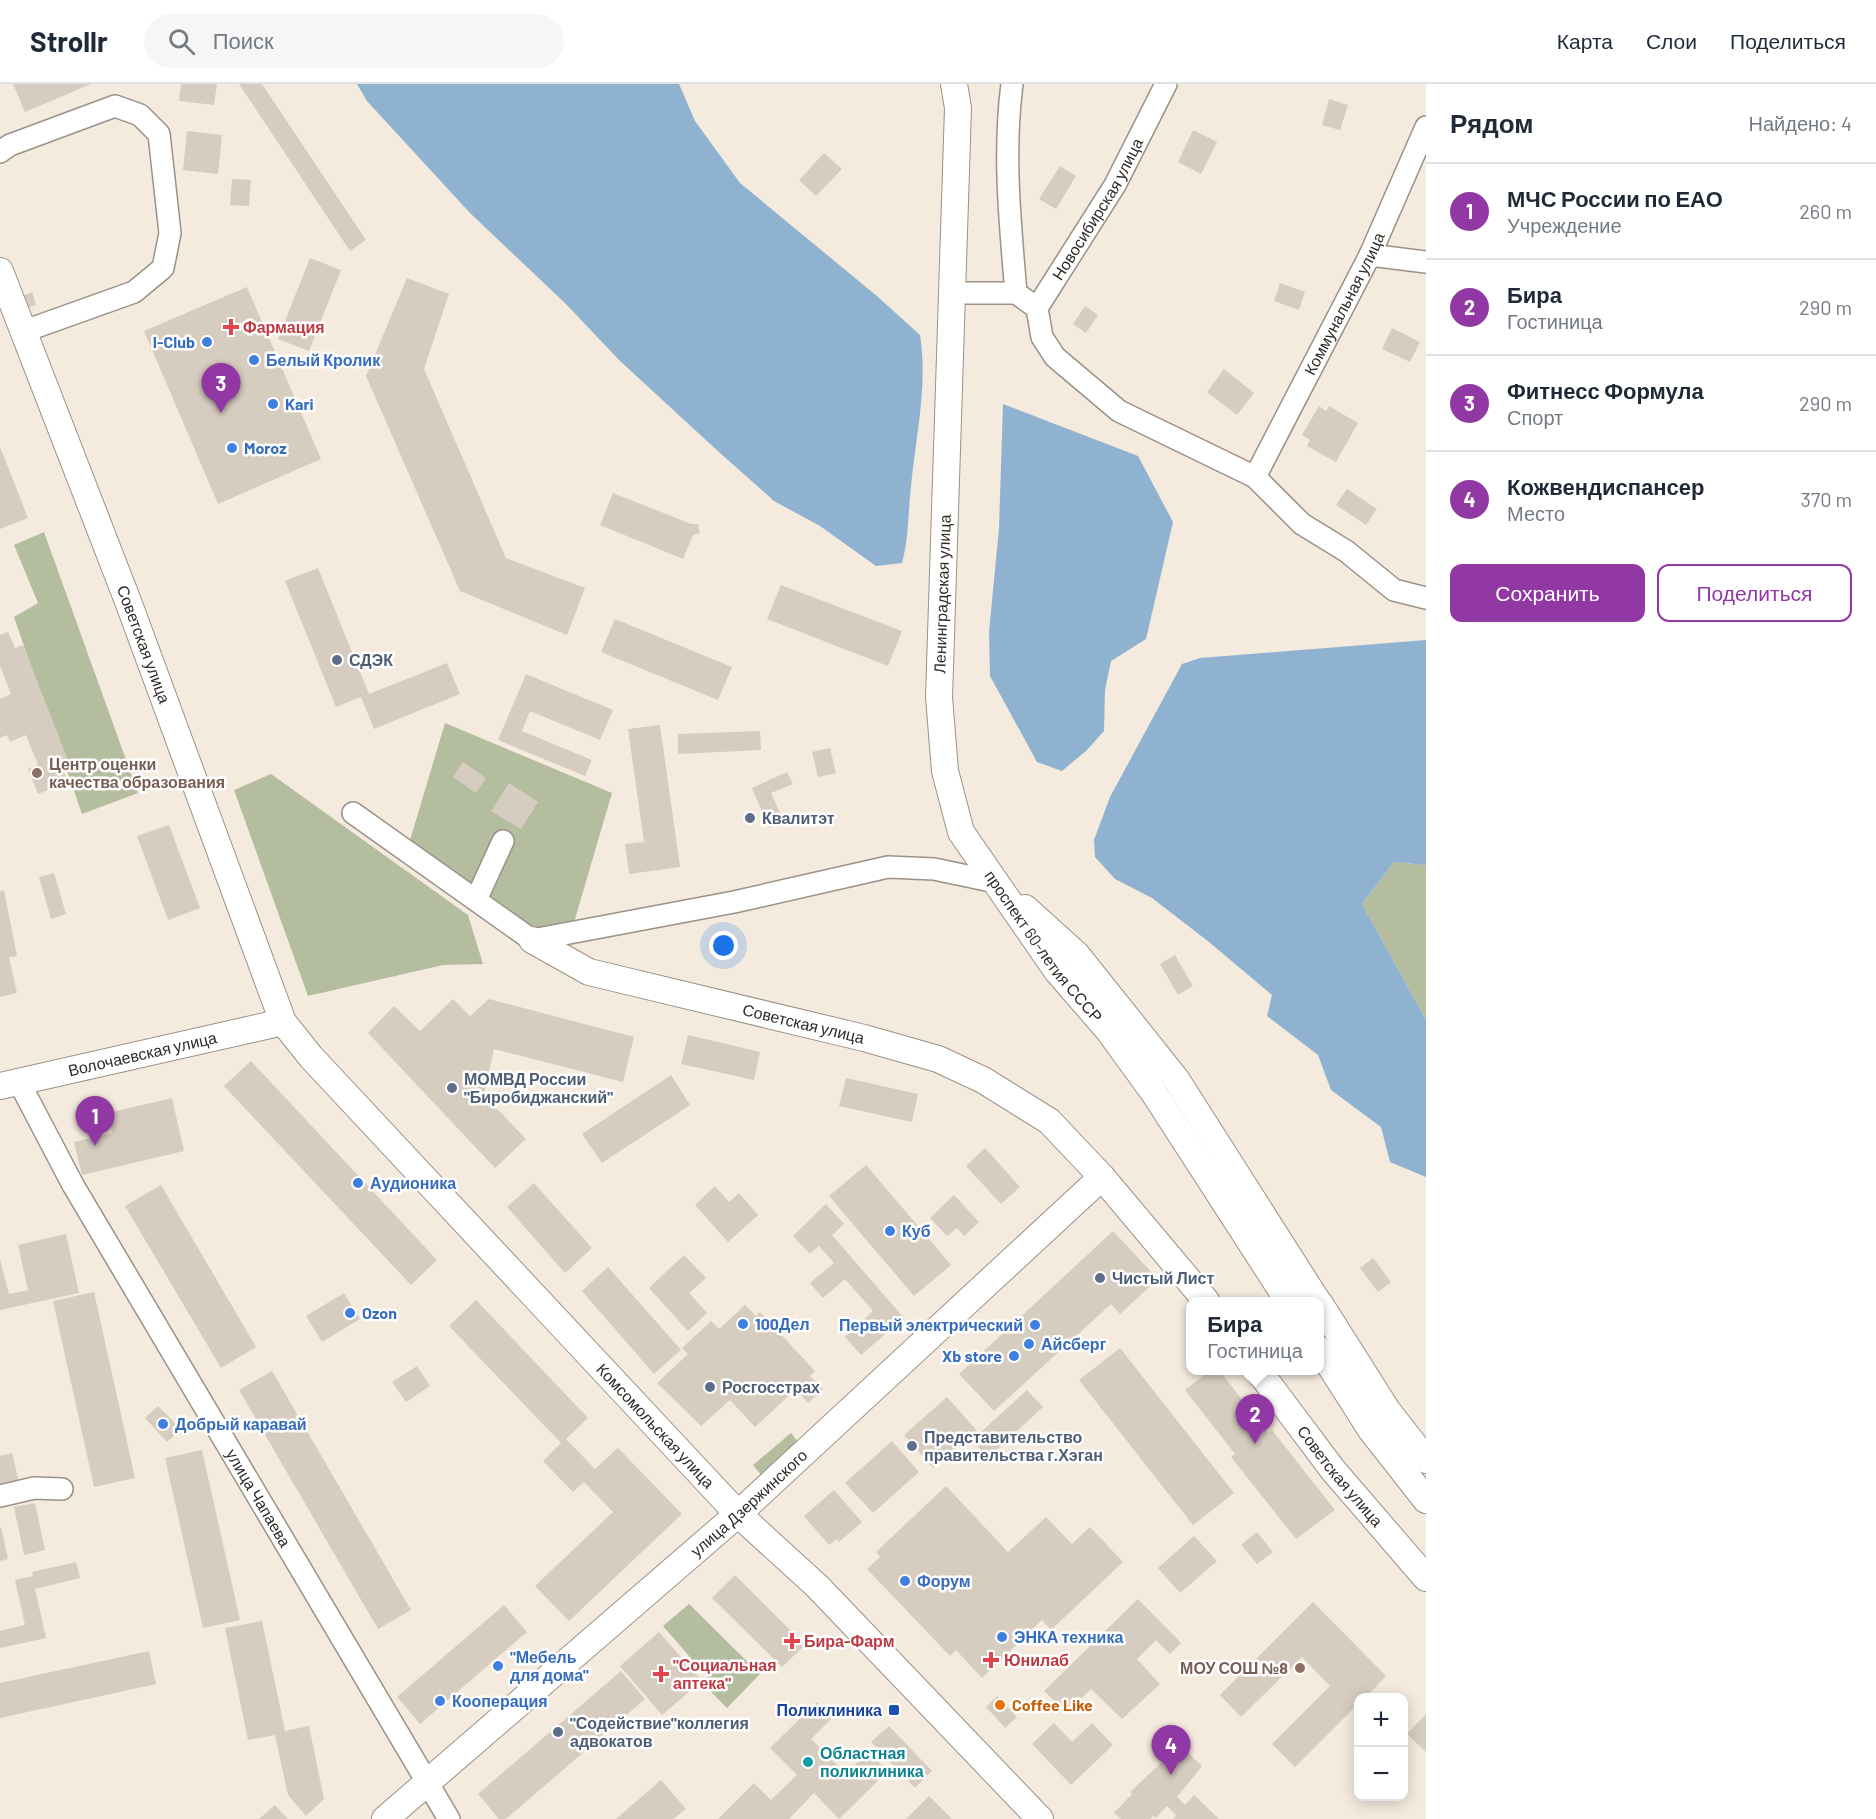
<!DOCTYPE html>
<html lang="ru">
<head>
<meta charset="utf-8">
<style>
	:root { --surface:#fff; --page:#f6f6f7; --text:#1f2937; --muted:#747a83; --line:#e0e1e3; --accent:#9238a4 }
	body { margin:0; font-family:Barlow,sans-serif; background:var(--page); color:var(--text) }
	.controls { position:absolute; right:18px; bottom:18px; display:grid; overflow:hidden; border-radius:12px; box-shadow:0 3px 15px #0003 }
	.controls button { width:54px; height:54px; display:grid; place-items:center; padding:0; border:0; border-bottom:2px solid var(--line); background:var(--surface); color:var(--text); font:30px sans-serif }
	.you { position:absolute; left:724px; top:862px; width:21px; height:21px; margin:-15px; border:4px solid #fff; border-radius:50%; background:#1a73e8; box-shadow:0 0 0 9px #1a73e833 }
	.badge { display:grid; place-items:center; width:39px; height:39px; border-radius:50%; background:var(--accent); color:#fff; font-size:20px; font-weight:700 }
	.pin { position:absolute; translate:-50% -50px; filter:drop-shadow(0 2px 3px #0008) }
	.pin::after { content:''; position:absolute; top:32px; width:21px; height:18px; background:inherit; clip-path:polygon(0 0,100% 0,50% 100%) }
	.popup { position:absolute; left:1186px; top:1213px; width:138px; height:78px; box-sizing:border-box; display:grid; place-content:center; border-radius:12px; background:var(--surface); filter:drop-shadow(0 2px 4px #0005); font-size:20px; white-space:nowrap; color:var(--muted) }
	.popup b { font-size:22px; color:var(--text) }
	.popup::after { content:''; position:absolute; left:50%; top:100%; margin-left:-12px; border:12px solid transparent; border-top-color:var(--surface) }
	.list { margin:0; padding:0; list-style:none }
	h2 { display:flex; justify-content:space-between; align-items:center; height:78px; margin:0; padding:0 24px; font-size:26px }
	h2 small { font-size:20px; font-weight:400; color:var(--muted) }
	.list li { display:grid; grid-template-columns:39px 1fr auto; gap:18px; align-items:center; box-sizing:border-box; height:96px; padding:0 24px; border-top:2px solid var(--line) }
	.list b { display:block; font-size:22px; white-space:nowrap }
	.list p { margin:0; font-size:20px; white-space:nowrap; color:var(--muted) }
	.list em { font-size:20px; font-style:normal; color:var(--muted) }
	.actions { display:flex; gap:12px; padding:18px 24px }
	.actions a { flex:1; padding:14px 0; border:2px solid var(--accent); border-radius:12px; text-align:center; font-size:21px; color:var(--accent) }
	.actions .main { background:var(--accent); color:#fff }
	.icon { flex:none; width:33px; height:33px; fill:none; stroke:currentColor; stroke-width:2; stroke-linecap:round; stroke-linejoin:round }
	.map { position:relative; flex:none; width:1426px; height:1735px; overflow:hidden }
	header { display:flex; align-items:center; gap:36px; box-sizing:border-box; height:84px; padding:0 30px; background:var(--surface); border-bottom:2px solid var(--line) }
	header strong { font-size:28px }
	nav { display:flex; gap:33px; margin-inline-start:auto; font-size:21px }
	.search { width:420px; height:54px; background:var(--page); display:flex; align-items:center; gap:15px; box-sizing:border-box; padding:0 21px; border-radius:33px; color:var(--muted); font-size:22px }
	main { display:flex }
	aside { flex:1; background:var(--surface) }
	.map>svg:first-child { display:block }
	.green { fill:#b4be9f }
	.water { fill:#8eb2cf }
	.building { fill:#d7ccc0 }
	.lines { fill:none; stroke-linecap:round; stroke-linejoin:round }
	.minor-casing { stroke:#9b9186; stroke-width:24 }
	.major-casing { stroke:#9b9186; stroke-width:28 }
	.minor { stroke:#fff; stroke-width:21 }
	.major { stroke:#fff; stroke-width:26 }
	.health-dot { fill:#e0444e; stroke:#fff; stroke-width:2 }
	.shop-dot { fill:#3f7fe0; stroke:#fff; stroke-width:2 }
	.service-dot { fill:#5c6f8a; stroke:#fff; stroke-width:2 }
	.education-dot { fill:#8d6e63; stroke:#fff; stroke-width:2 }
	.food-dot { fill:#e8710a; stroke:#fff; stroke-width:2 }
	.transit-dot { fill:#1a4fb4; stroke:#fff; stroke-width:2 }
	.culture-dot { fill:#0f9aa8; stroke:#fff; stroke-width:2 }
	.labels { text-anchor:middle; stroke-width:5; stroke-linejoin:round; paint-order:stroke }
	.street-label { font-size:16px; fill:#2f2b26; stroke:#fff }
	.health-label { font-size:16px; font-weight:bold; fill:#be3a42; stroke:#fff; text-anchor:start }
	.shop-label { font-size:16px; font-weight:bold; fill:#366cbe; stroke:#fff; text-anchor:start }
	.service-label { font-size:16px; font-weight:bold; fill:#4e5e75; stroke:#fff; text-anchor:start }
	.education-label { font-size:16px; font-weight:bold; fill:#785e54; stroke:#fff; text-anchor:start }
	.food-label { font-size:16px; font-weight:bold; fill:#c56008; stroke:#fff; text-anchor:start }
	.transit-label { font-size:16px; font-weight:bold; fill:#164399; stroke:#fff; text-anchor:end }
	.culture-label { font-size:16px; font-weight:bold; fill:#0d838f; stroke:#fff; text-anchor:start }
</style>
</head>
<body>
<header>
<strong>Strollr</strong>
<div class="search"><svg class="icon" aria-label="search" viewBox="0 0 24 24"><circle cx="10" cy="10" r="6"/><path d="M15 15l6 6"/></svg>Поиск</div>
<nav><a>Карта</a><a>Слои</a><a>Поделиться</a></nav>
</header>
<main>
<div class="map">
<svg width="1426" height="1735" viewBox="0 0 1426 1735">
	<rect width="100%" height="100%" fill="#f5eade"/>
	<g class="green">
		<polygon points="44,448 138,709 82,730 14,533 38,519 14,461"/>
		<polygon points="445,639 612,709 565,869 408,763"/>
		<polygon points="271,690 468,831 483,880 443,881 308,912 234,706"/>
		<polygon points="1394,778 1426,781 1426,936 1362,820"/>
		<polygon points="791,1349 799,1359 761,1391 753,1381"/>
		<polygon points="689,1520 760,1590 727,1624 705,1602 710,1596 663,1542"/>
	</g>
	<g class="water">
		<path d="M357,0H679L695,37L740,99L878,213L920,251C928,301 916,351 911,402C908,428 909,454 902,479L876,482L820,442L774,417L720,369L619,276L566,220L470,129L367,17Z"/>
		<polygon points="1003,320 1138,372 1173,438 1146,555 1111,577 1105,606 1104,647 1087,666 1062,687 1037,678 990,592 989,548 999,444"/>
		<polygon points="1426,556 1426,781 1394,778 1362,820 1426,936 1426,1093 1390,1078 1381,1043 1331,1006 1318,971 1267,932 1272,911 1209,858 1152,814 1115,795 1095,773 1094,756 1110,713 1182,580 1200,574"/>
	</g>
	<g class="building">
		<polygon points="13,0 91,0 25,28"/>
		<polygon points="181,0 217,0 214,21 179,17"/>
		<polygon points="239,0 262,0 366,156 350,167"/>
		<polygon points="1329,15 1348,21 1340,46 1322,41"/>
		<polygon points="1193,46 1217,58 1201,90 1178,78"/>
		<polygon points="187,47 222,51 218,90 183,86"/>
		<polygon points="824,69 842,85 816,112 799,96"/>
		<polygon points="1060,82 1076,92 1056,125 1039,115"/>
		<polygon points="232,95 251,96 249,122 230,121"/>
		<polygon points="310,174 341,186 309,267 278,255"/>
		<polygon points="407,194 449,210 424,285 506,474 585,504 567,551 460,507 366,292"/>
		<polygon points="1280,199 1305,208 1299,226 1274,217"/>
		<polygon points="247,203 321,375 218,420 144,247"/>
		<polygon points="32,208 36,221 27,224 22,212"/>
		<polygon points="1085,222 1098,231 1086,249 1073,240"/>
		<polygon points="1392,244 1420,258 1410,278 1382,265"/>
		<polygon points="1224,285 1254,309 1237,331 1207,308"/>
		<polygon points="1319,322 1326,327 1329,322 1358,339 1336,378 1307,362 1310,356 1302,351"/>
		<polygon points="0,363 28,434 0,445"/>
		<polygon points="1347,405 1377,425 1366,441 1336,421"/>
		<polygon points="613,409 691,440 698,440 700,449 693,451 683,475 600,441"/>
		<polygon points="318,484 369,610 447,579 460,610 374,645 361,613 336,623 285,497"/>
		<polygon points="781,501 902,547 888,582 767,535"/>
		<polygon points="615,535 732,583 718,616 601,568"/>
		<polygon points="8,548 15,564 23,561 70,681 62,684 68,698 38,710 28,685 38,681 26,651 10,658 7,651 0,654 0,615 11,610 0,582 0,551"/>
		<polygon points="526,590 613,626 600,656 530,627 522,647 592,676 585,692 498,656"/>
		<polygon points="660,641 680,783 629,790 625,760 644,758 628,645"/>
		<polygon points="760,647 761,666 678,670 678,650"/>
		<polygon points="830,664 836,689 818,693 812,668"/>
		<polygon points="463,678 486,694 476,709 453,693"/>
		<polygon points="787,688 793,700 771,709 784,738 769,744 752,704"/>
		<polygon points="509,699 538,718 521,745 491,727"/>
		<polygon points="169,741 200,824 168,836 137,752"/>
		<polygon points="54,789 66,830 51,835 39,793"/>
		<polygon points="4,806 17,872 9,873 17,909 0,913 0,807"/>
		<polygon points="1175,871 1193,902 1178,911 1160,880"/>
		<polygon points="453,915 470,932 489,915 634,953 623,998 494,965 484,1011 526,1055 495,1084 368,949 394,922 420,947"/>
		<polygon points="688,951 760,968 754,996 681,980"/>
		<polygon points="251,977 437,1176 411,1201 224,1002"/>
		<polygon points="671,991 690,1021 602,1079 582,1050"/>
		<polygon points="846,994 918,1010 912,1038 839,1022"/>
		<polygon points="172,1014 184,1067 82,1091 74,1058 112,1049 108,1029"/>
		<polygon points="985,1064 1020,1103 1001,1120 966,1082"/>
		<polygon points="866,1081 951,1181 914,1212 829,1112"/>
		<polygon points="534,1099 592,1164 565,1189 507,1123"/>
		<polygon points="161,1101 256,1263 221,1284 125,1122"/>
		<polygon points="715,1102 729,1118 739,1109 758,1131 728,1158 695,1121"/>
		<polygon points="954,1111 979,1138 964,1152 957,1144 947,1152 930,1134"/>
		<polygon points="826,1120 844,1140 832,1151 904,1234 861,1271 845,1253 873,1227 845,1195 823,1214 810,1199 834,1179 819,1162 810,1170 793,1152"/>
		<polygon points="1113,1147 1158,1195 1120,1230 1111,1220 994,1327 959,1290"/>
		<polygon points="66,1150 79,1209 0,1226 0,1175 9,1210 28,1206 18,1161"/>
		<polygon points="684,1171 706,1194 689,1209 707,1229 688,1247 649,1204"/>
		<polygon points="1373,1174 1391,1198 1378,1208 1360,1184"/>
		<polygon points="608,1183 681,1266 654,1290 582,1207"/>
		<polygon points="94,1208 135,1394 94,1403 53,1217"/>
		<polygon points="344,1209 360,1235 322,1258 306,1232"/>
		<polygon points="476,1216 588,1334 566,1355 595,1385 618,1364 682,1430 569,1537 535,1502 613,1428 584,1398 573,1408 543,1377 561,1359 449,1242"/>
		<polygon points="745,1221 756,1232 760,1228 815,1287 810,1292 823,1305 808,1319 796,1305 755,1343 730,1316 701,1342 657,1299 688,1270 682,1264 711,1237 719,1245"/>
		<polygon points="1120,1264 1234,1409 1193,1441 1079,1296"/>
		<polygon points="417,1282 430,1302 406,1318 392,1298"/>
		<polygon points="1211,1286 1219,1286 1268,1349 1272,1346 1335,1426 1296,1455 1231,1373 1235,1370 1185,1306"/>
		<polygon points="272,1287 411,1526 378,1545 239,1306"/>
		<polygon points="1027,1306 1043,1323 988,1374 972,1356"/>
		<polygon points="947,1313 977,1347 933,1384 904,1351"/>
		<polygon points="158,1322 181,1345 167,1358 145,1334"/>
		<polygon points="892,1357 919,1388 873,1429 845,1399"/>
		<polygon points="202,1366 240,1536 203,1544 165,1374"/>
		<polygon points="12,1369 20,1402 0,1407 0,1372"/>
		<polygon points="946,1402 1008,1468 1046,1433 1072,1460 1090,1443 1123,1478 1051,1546 1042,1536 982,1594 956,1566 950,1572 867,1485 880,1473 876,1468"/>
		<polygon points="834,1406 862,1438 839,1458 837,1455 829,1461 804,1432"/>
		<polygon points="35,1419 45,1466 24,1471 14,1423"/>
		<polygon points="1,1443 8,1475 0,1477 0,1444"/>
		<polygon points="1257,1448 1273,1468 1257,1480 1241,1461"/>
		<polygon points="1194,1452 1217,1477 1180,1509 1158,1484"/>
		<polygon points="76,1478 80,1494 35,1505 46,1554 0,1564 0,1547 25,1541 15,1496 33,1492 32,1488"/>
		<polygon points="735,1491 805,1561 782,1583 712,1514"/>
		<polygon points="1138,1515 1181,1559 1170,1570 1156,1556 1137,1575 1160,1600 1122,1635 1091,1605 1066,1629 1044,1607"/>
		<polygon points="1313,1518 1386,1592 1365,1614 1358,1614 1358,1620 1295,1683 1272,1660 1330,1602 1302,1573 1241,1633 1220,1611"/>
		<polygon points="504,1521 527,1548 420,1640 397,1613"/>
		<polygon points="262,1537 285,1647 309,1642 324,1715 306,1732 288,1711 275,1651 248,1656 225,1544"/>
		<polygon points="659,1548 702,1597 662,1631 620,1582"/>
		<polygon points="149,1567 156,1600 0,1634 0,1599"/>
		<polygon points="621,1587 645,1615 506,1735 499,1735 478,1710"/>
		<polygon points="997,1612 1017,1633 1005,1644 986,1623"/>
		<polygon points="817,1618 832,1634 811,1655 846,1690 868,1668 888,1687 839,1735 814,1709 789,1735 718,1735 754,1699 771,1716 797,1691 770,1664"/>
		<polygon points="1426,1630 1426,1668 1407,1650"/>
		<polygon points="1054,1639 1072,1658 1092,1639 1113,1661 1071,1701 1032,1660"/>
		<polygon points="889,1642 932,1687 915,1704 871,1658"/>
		<polygon points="1180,1661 1202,1682 1177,1713 1185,1721 1194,1711 1219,1735 1173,1735 1176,1731 1167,1722 1156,1734 1153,1732 1150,1735 1121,1735 1114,1729 1132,1710 1130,1708"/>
		<polygon points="661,1696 686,1725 673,1735 616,1735"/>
		<polygon points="929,1712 952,1735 906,1735"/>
		<polygon points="275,1721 288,1735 259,1735"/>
	</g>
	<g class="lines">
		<g class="minor-casing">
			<g id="minor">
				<polyline points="0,68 10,61 115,22 140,31 159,50 170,149 163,184 134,208 22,248"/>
				<polyline points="1370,171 1426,178"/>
				<path d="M954,209H1016C1010,138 1003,70 1012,0"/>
				<path id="s1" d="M1016,209L1037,224L1115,101L1166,0"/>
				<polyline points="1037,224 1042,253 1055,273 1119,327 1255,393 1302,440 1346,467 1394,506 1426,514"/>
				<path id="s2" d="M1255,393L1370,171L1426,43"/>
				<polyline points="353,729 532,856 734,818 888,783 934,785 996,798"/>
				<polyline points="476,816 503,757"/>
				<path id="s3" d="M19,998L73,1101L449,1735"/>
				<polyline points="0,1412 34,1404 62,1405"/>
			</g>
		</g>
		<g class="major-casing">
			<g id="major">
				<path id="s4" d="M954,0L958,24L939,613L945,687L961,748L1057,887L1109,947L1154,1009L1289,1218"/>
				<path id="s5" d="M0,187L129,520L283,938L311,973L738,1430L817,1502L1040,1735"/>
				<polyline points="1025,824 1077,871 1176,995 1318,1218"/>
				<path id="s6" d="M532,856L589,888L864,954L938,975L983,996L1049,1037L1102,1093L1207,1218"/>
				<path id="s7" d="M0,1002L283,938"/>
				<polyline points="1320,1220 1387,1326 1426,1376"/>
				<polyline points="1320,1266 1371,1346 1426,1416"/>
				<path id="s8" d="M1258,1286L1333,1386L1426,1494"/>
				<path id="s9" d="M385,1735L738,1430L1102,1093"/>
			</g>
		</g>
		<use href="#minor" class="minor"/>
		<use href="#major" class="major"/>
	</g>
	<g class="health-dot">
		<path d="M228 234h6v6h6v6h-6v6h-6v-6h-6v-6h6z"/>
		<path d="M789 1548h6v6h6v6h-6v6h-6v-6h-6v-6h6z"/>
		<path d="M988 1567h6v6h6v6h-6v6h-6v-6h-6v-6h6z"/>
		<path d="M658 1581h6v6h6v6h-6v6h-6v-6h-6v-6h6z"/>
	</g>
	<g class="shop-dot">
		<circle cx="207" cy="258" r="6"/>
		<circle cx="254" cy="276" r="6"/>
		<circle cx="273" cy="320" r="6"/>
		<circle cx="232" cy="364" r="6"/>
		<circle cx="358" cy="1099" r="6"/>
		<circle cx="890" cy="1147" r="6"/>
		<circle cx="350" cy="1229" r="6"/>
		<circle cx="743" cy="1240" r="6"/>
		<circle cx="1035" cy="1241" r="6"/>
		<circle cx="1029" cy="1260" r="6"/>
		<circle cx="1014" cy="1272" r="6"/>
		<circle cx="163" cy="1340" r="6"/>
		<circle cx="905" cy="1497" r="6"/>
		<circle cx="1002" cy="1553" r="6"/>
		<circle cx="498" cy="1582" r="6"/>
		<circle cx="440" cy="1617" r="6"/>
	</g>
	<g class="service-dot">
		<circle cx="337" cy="576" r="6"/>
		<circle cx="750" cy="734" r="6"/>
		<circle cx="452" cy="1004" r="6"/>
		<circle cx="1100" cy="1194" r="6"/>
		<circle cx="710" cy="1303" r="6"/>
		<circle cx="912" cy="1362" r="6"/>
		<circle cx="558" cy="1648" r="6"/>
	</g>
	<g class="education-dot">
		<circle cx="37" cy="689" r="6"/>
		<circle cx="1300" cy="1584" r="6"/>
	</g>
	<circle class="food-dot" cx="1000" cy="1621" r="6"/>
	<rect class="transit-dot" x="888" y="1620" width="12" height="12" rx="3"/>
	<circle class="culture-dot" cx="808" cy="1678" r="6"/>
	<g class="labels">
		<g class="street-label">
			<text dy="6" stroke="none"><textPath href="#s1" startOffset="142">Новосибирская улица</textPath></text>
			<text dy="6" stroke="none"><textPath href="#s2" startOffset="195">Коммунальная улица</textPath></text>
			<text transform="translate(942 510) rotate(-88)" y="6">Ленинградская улица</text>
			<text dy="6" stroke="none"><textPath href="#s5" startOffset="400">Советская улица</textPath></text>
			<text dy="6" stroke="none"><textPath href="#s4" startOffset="892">проспект 60-летия СССР</textPath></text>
			<text dy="6" stroke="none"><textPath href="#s6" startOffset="286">Советская улица</textPath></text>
			<text dy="6" stroke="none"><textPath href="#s7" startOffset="146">Волочаевская улица</textPath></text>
			<text dy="6" stroke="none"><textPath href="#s5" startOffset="1352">Комсомольская улица</textPath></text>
			<text dy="6" stroke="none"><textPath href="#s8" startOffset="134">Советская улица</textPath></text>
			<text dy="6" stroke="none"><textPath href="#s3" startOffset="480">улица Чапаева</textPath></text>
			<text dy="6" stroke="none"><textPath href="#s9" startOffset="482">улица Дзержинского</textPath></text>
		</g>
		<g class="health-label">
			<text x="243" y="249">Фармация</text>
			<text x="804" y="1563">Бира-Фарм</text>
			<text x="1004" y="1582">Юнилаб</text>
			<text x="673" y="1587">"Социальная<tspan x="673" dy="18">аптека"</tspan></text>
		</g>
		<g class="shop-label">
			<text x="195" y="264" text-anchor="end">I-Club</text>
			<text x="266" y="282">Белый Кролик</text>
			<text x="285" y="326">Kari</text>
			<text x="244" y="370">Moroz</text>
			<text x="370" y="1105">Аудионика</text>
			<text x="902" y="1153">Куб</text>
			<text x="362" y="1235">Ozon</text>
			<text x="755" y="1246">100Дел</text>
			<text x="1023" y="1247" text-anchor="end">Первый электрический</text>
			<text x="1041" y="1266">Айсберг</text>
			<text x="1002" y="1278" text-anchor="end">Xb store</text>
			<text x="175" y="1346">Добрый каравай</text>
			<text x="917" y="1503">Форум</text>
			<text x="1014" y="1559">ЭНКА техника</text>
			<text x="510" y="1579">"Мебель<tspan x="510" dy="18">для дома"</tspan></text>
			<text x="452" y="1623">Кооперация</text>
		</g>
		<g class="service-label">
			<text x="349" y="582">СДЭК</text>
			<text x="762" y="740">Квалитэт</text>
			<text x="464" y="1001">МОМВД России<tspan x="464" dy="18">"Биробиджанский"</tspan></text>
			<text x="1112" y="1200">Чистый Лист</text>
			<text x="722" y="1309">Росгосстрах</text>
			<text x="924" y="1359">Представительство<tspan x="924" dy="18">правительства г.Хэган</tspan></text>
			<text x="570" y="1645">"Содействие"коллегия<tspan x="570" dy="18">адвокатов</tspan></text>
		</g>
		<g class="education-label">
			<text x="49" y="686">Центр оценки<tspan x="49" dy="18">качества образования</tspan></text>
			<text x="1288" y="1590" text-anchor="end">МОУ СОШ №8</text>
		</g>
		<g class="food-label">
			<text x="1012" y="1627">Coffee Like</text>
		</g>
		<g class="transit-label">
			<text x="882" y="1632">Поликлиника</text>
		</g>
		<g class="culture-label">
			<text x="820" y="1675">Областная<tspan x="820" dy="18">поликлиника</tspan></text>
		</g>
	</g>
</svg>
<div class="controls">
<button>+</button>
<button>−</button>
</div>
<div class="you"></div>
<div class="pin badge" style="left:95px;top:1062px">1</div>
<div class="pin badge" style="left:1255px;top:1360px">2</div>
<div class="popup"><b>Бира</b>Гостиница</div>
<div class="pin badge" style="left:221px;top:329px">3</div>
<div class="pin badge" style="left:1171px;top:1691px">4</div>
</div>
<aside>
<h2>Рядом<small>Найдено: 4</small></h2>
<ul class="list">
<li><span class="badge">1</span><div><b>МЧС России по ЕАО</b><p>Учреждение</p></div><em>260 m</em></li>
<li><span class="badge">2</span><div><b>Бира</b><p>Гостиница</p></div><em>290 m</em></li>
<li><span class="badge">3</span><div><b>Фитнесс Формула</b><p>Спорт</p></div><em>290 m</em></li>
<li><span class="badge">4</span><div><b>Кожвендиспансер</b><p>Место</p></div><em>370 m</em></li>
</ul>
<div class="actions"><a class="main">Сохранить</a><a>Поделиться</a></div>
</aside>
</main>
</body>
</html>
